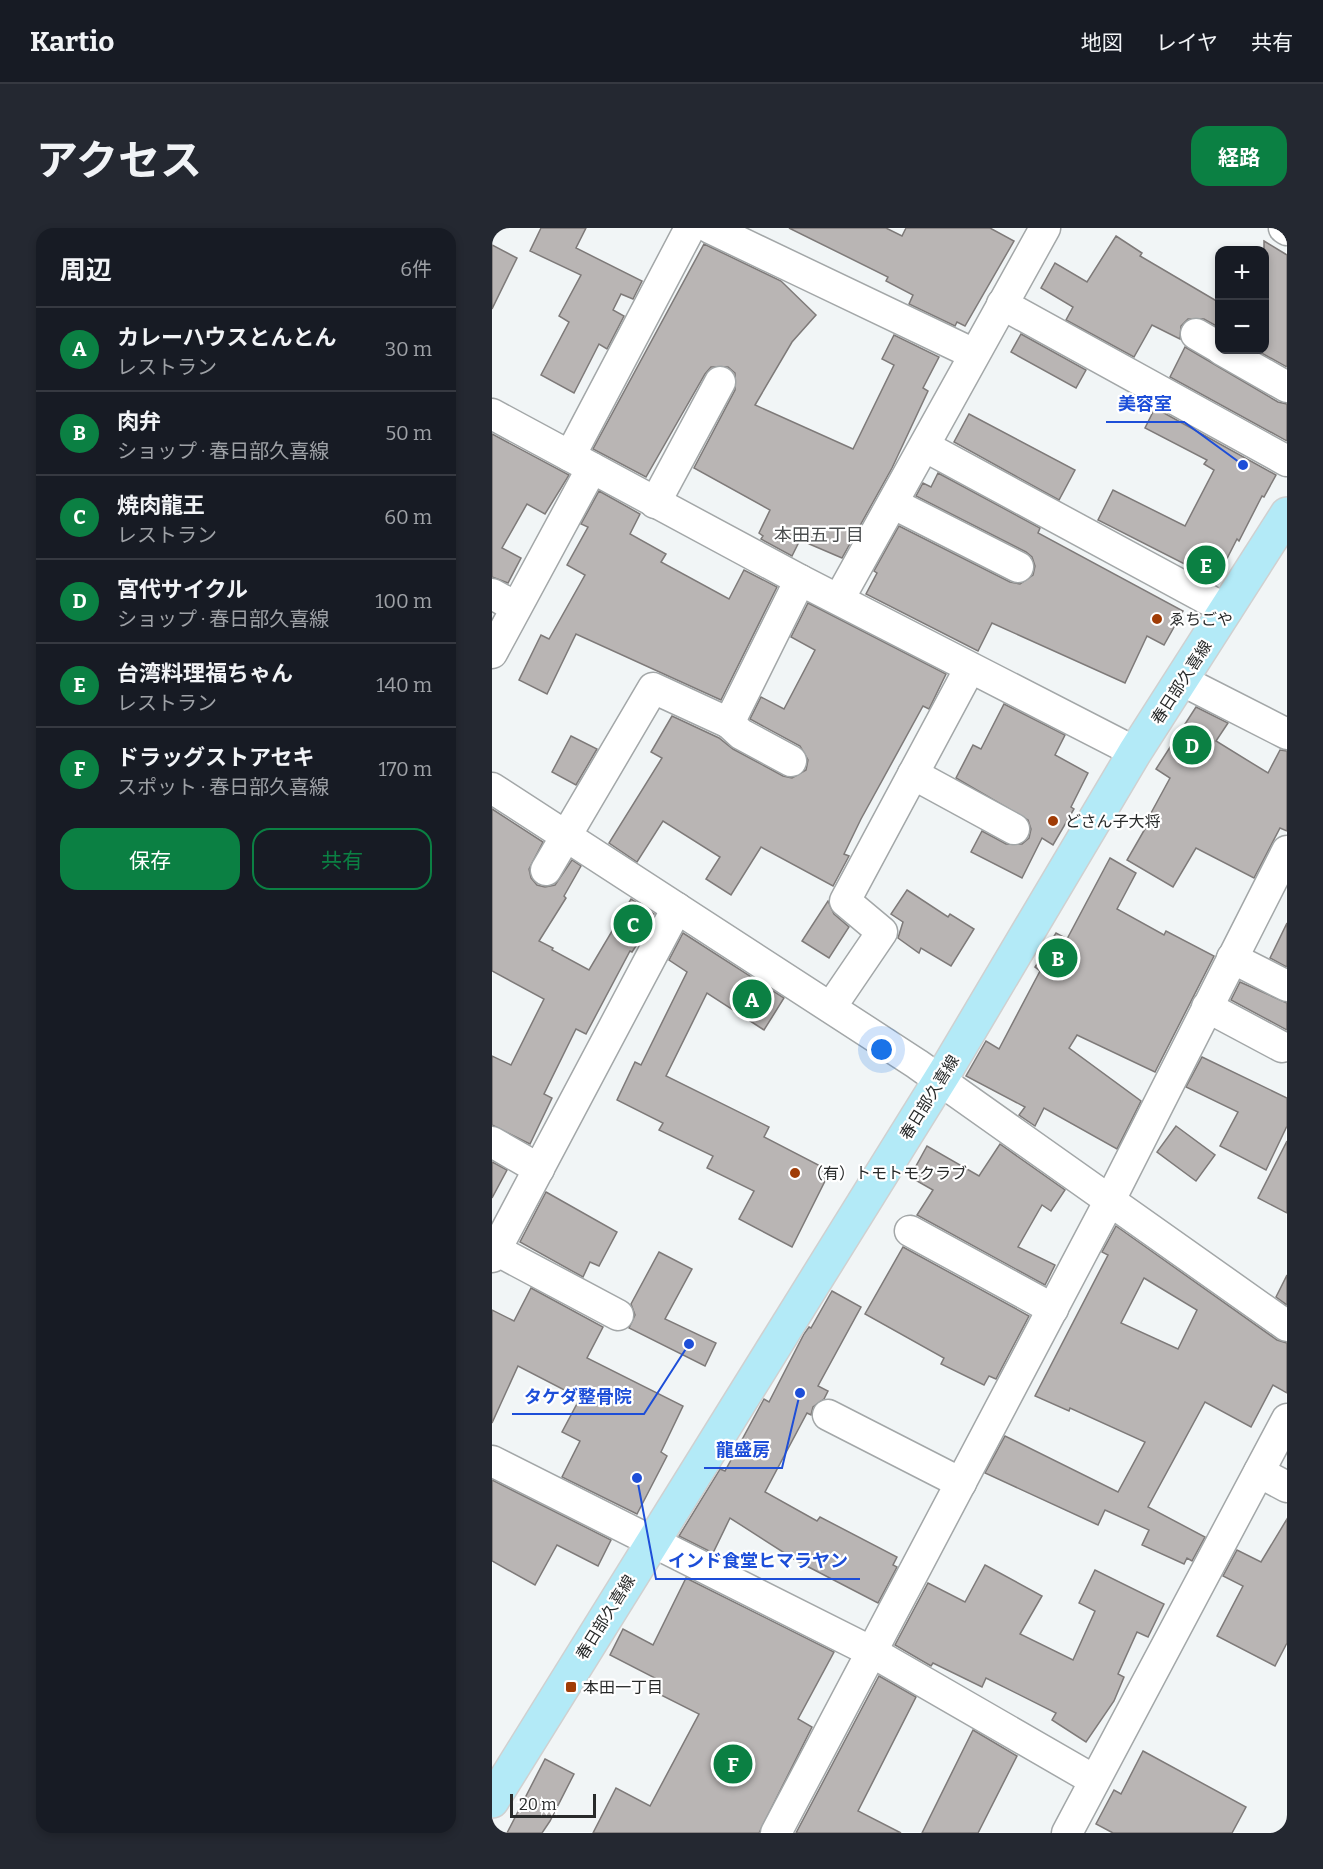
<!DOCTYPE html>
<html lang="ja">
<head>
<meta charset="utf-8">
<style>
	:root { --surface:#171b24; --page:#242831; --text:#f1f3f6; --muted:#9ea1a6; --line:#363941; --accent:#0b8043 }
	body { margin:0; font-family:Bitter,"Noto Sans JP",serif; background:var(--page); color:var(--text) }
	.controls { position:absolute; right:18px; top:18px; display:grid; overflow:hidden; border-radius:12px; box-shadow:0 3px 9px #0003 }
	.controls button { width:54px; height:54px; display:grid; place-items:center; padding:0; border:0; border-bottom:2px solid var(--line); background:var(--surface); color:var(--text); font:30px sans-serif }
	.scale { position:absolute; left:18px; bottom:15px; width:86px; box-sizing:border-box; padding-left:6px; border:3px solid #282a2a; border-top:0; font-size:16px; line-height:21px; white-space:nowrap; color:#282a2a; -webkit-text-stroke:4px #fff; paint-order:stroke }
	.you { position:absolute; left:390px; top:822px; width:21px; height:21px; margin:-15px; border:4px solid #fff; border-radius:50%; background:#1a73e8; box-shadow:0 0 0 9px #1a73e833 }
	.badge { display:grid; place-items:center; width:39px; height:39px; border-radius:50%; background:var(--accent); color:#fff; font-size:20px; font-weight:700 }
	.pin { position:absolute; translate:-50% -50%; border:3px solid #fff; box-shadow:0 2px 6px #0006 }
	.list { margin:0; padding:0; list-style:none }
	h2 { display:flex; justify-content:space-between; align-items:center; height:78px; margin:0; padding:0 24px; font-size:26px }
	h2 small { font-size:20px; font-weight:400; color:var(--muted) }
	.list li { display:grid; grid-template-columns:39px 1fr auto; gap:18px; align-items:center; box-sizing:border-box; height:84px; padding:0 24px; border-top:2px solid var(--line) }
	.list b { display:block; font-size:22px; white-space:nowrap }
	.list p { margin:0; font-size:20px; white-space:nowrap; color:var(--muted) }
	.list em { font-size:20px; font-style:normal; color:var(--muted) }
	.actions { display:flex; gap:12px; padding:18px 24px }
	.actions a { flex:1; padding:14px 0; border:2px solid var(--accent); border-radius:18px; text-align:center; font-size:21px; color:var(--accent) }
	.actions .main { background:var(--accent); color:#fff }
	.map { position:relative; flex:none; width:795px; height:1605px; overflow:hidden; border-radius:18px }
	header { display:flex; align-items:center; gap:36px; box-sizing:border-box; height:84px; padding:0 30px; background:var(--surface); border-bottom:2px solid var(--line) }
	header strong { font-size:28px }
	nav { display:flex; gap:33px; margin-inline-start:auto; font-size:21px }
	.intro { display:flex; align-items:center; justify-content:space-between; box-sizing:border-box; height:144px; padding:0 36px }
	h1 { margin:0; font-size:42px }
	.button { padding:15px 27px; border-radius:18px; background:var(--accent); color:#fff; font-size:21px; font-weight:700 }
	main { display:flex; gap:36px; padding:0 36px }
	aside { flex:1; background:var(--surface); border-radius:18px; box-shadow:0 3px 9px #0003 }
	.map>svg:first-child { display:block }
	.building { fill:#b9b5b4; stroke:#7e7a79; stroke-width:1.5; fill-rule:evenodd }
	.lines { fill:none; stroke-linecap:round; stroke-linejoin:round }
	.minor-casing { stroke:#a3a7a8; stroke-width:33 }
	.major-casing { stroke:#d0d0d0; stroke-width:36 }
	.minor { stroke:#fff; stroke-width:30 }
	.major { stroke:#b3eaf7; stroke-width:33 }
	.poi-dot { fill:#a03c06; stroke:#fff; stroke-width:2 }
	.labels { text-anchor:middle; stroke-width:4.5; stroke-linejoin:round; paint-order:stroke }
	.poi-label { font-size:16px; fill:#282a2a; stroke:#fff; text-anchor:start }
	.street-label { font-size:16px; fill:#282a2a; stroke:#fff }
	.neighbourhood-label { font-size:18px; fill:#4b4e4f; stroke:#fff }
	.leader { fill:none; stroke:#1d4ed8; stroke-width:2 }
	.callout-dot { fill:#1d4ed8; stroke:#fff; stroke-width:2 }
	.callout-label { font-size:18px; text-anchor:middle; font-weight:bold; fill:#1d4ed8; stroke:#fff; stroke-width:4.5; stroke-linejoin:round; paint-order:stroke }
</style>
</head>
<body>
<header>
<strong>Kartio</strong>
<nav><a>地図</a><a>レイヤ</a><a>共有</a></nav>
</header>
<div class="intro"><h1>アクセス</h1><a class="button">経路</a></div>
<main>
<aside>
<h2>周辺<small>6件</small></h2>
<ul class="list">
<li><span class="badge">A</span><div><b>カレーハウスとんとん</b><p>レストラン</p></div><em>30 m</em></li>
<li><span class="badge">B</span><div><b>肉弁</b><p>ショップ · 春日部久喜線</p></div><em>50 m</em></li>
<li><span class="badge">C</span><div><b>焼肉龍王</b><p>レストラン</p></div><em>60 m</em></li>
<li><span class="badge">D</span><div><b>宮代サイクル</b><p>ショップ · 春日部久喜線</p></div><em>100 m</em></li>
<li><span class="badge">E</span><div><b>台湾料理福ちゃん</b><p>レストラン</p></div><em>140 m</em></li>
<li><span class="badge">F</span><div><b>ドラッグストアセキ</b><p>スポット · 春日部久喜線</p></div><em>170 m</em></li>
</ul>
<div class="actions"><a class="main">保存</a><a>共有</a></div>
</aside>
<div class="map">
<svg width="795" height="1605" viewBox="0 0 795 1605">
	<rect width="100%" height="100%" fill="#f1f5f6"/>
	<g class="building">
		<polygon points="49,0 94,0 84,20 150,53 141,71 129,66 121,82 132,88 115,121 107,116 82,165 49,147 77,94 67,88 89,47 38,23"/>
		<polygon points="297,0 394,0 410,8 414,0 498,0 522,13 473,98 465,94 463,98 417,76 421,67 394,53 396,49"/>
		<polygon points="624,8 650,25 648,28 728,75 728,100 712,91 696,91 689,98 688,111 660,97 642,129 574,92 581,79 549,60 563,35 595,54"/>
		<polygon points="772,13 795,27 795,139 764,122 772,122"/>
		<polygon points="212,16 289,53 324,87 300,114 263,177 361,221 402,137 390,131 402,107 447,129 431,160 436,163 400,240 350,330 308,312 300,328 269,311 271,308 267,305 278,282 202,240 243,162 243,145 236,139 219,139 213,146 154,249 101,221"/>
		<polygon points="0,17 25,30 0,81"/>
		<polygon points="529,106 594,142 584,160 519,124"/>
		<polygon points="693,119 786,174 795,176 795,213 678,149"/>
		<polygon points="663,180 784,247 772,269 770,268 747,313 745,311 724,352 606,292 621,262 693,298 722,242 712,236 715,232 653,200"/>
		<polygon points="477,186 583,242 567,272 462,214"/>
		<polygon points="0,206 77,247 53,286 35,276 10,320 29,330 16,355 0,349"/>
		<polygon points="446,245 548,300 546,305 691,383 672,417 655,408 633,455 500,395 486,423 374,366 385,345 382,343 407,298 518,354 528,356 541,347 543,338 540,329 534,324 424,268 431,255 439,259"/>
		<polygon points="107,263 148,286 138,306 174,326 169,334 237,371 252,342 285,359 229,472 84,406 55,466 27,452 49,407 57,411 93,347 75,337 96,299 89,296"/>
		<polygon points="316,375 454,446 437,481 431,478 369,591 352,626 357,628 341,658 269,619 239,667 214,651 228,629 171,593 145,634 117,615 170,530 159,524 180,488 227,510 241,521 291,548 300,550 314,542 316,532 308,518 258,491 269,469 292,481 323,422 299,409"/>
		<polygon points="512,476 573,507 563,527 596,545 579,579 582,581 561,617 550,610 530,650 479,624 490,603 514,616 530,616 537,610 539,601 536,592 464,550 481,517 489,521"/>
		<polygon points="704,479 736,495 724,513 776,545 788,522 795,523 795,603 788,600 762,650 704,620 681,659 635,632 661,587 659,585 678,550 664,541"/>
		<polygon points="79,508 105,521 84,557 60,544"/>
		<polygon points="0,581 51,614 37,641 39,650 45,657 53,659 63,657 80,632 89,638 72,668 74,670 47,713 61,720 60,722 97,742 139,671 162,686 148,712 140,724 138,723 94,806 84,801 52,866 60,870 38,916 0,897 0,828 19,837 52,771 0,743"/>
		<polygon points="618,630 644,645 625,681 672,707 674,703 722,728 663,844 585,807 577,820 649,873 625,921 552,880 543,898 527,887 533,879 474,848 494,813 507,821 548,743 543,739 564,705 575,711"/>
		<polygon points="415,662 456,689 458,686 482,701 459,738 429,720 427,725 406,710 411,694 399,686"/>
		<polygon points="336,673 342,686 357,699 337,730 310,713"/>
		<polygon points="795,695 795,739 778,730"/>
		<polygon points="191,705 292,770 272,802 215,765 174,848 277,899 272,909 338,943 300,1019 247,991 262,963 215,940 221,928 167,902 171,895 125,872 143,834 149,837 195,744 177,732"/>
		<polygon points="748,754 795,775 795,802 739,772"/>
		<polygon points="710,829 795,870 795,898 774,942 728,918 746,884 694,859"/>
		<polygon points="684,898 723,927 704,953 665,924"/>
		<polygon points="795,913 795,985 766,970"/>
		<polygon points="508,916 573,962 559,983 550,977 526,1019 563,1037 553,1057 425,987 441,962 418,949 435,918 487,948"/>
		<polygon points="0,934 15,942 0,970"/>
		<polygon points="54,964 125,1004 107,1038 98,1034 91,1049 28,1014"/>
		<path d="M624,998L785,1112L795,1115V1165L781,1157L759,1199L713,1174L656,1279L713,1309L700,1333L695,1330L692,1336L650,1317L657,1302L613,1282L606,1297L493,1245L513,1208L626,1264L653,1214L578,1180L577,1183L543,1168L616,1027L610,1024ZM652,1050L705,1082L686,1121L629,1095Z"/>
		<polygon points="411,1019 537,1088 504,1151 497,1148 492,1157 449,1136 452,1130 373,1086"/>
		<polygon points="167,1024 200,1041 173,1091 224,1115 213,1138 137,1100 143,1087 139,1076"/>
		<polygon points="795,1047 795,1077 784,1069"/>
		<polygon points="39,1060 111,1099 95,1130 191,1178 169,1224 175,1228 145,1286 70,1249 88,1213 70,1204 88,1170 26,1138 0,1195 0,1082 22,1093"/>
		<polygon points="340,1063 369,1079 326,1158 336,1163 332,1171 321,1179 319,1187 315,1185 273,1264 325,1293 328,1289 405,1329 401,1337 405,1339 386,1375 305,1333 238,1290 221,1325 187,1308 228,1241 233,1243 272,1171 277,1174 312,1106 317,1099 319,1100"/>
		<polygon points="0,1252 119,1312 106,1338 65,1317 43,1357 0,1333"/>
		<polygon points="795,1291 795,1415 783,1438 725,1408 751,1358 731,1348 745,1322 769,1334"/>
		<polygon points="493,1337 550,1368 528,1406 581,1432 603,1383 587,1375 603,1342 672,1376 656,1409 645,1404 626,1446 632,1449 622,1473 594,1514 560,1492 564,1485 494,1450 490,1459 441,1435 439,1438 403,1417 436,1355 473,1374"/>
		<polygon points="194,1350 342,1424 306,1491 320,1499 267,1605 101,1605 124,1560 158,1578 207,1486 157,1461 163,1450 118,1427 131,1401 161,1417"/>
		<polygon points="387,1448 424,1469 366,1583 409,1605 304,1605"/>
		<polygon points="481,1502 525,1528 486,1605 430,1605"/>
		<polygon points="651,1523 754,1579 740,1605 621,1605 604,1596 622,1562 629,1566"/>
		<polygon points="53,1531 82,1546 58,1593 50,1605 15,1605"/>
	</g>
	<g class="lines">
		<g class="minor-casing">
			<g id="minor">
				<polyline points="218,0 482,126"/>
				<polyline points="792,0 795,2"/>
				<polyline points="510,76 795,233"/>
				<polyline points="704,106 728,120"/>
				<polyline points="730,122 795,159"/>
				<polyline points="0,186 308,352 643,524"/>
				<polyline points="434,219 735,382"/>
				<polyline points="78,228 198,0"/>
				<polyline points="163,275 228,154"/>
				<polyline points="402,276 526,339"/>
				<polyline points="0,366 24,379"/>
				<polyline points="347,371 553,0"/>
				<polyline points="0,425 100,240"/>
				<polyline points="691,453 795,506"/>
				<polyline points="237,495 249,506 299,533"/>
				<polyline points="421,546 522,601"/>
				<polyline points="0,560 425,836 795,1098"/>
				<polyline points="54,642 161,460 237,495 308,352"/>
				<polyline points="740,730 795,758"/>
				<polyline points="339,779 390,704 353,673 478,440"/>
				<polyline points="715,779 790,819"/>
				<polyline points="0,914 47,941"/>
				<polyline points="418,1003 561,1081"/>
				<polyline points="4,1022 126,1087"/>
				<polyline points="0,1029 185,680"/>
				<polyline points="336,1187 469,1255"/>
				<polyline points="0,1233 380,1424 602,1552"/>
				<polyline points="767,1244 795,1259"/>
				<polyline points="284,1605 618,972 795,623"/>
				<polyline points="575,1605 795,1191"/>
			</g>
		</g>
		<g class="major-casing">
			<polyline id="major" points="0,1573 456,839 643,524 795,286"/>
		</g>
		<use href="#minor" class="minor"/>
		<use href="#major" class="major"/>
	</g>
	<g class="poi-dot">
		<circle cx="665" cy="391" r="6"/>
		<circle cx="561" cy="593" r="6"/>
		<circle cx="303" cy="945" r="6"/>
		<rect x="73" y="1453" width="12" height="12" rx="3"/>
	</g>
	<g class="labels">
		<g class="poi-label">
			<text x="677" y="397">ゑちごや</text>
			<text x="573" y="599">どさん子大将</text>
			<text x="315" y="951">（有）トモトモクラブ</text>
			<text x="91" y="1465">本田一丁目</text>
		</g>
		<g class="street-label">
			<text transform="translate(689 454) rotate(-57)" y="6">春日部久喜線</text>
			<text transform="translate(437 869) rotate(-58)" y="6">春日部久喜線</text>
			<text transform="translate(113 1389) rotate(-58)" y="6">春日部久喜線</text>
		</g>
		<g class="neighbourhood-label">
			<text x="327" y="313">本田五丁目</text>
		</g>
	</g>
	<path class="leader" d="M751 237L692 194H614M197 1116L152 1186H20M308 1165L290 1240H212M145 1250L164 1351H368"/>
	<g class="callout-dot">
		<circle cx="751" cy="237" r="6"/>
		<circle cx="197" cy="1116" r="6"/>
		<circle cx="308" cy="1165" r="6"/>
		<circle cx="145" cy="1250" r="6"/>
	</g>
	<g class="callout-label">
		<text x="653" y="182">美容室</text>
		<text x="86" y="1175">タケダ整骨院</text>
		<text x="251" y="1228">龍盛房</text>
		<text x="266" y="1339">インド食堂ヒマラヤン</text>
	</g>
</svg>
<div class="controls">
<button>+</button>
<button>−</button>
</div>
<div class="scale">20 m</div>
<div class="you"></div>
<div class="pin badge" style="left:260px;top:771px">A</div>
<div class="pin badge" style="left:566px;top:730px">B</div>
<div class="pin badge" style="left:141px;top:696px">C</div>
<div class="pin badge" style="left:700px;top:517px">D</div>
<div class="pin badge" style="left:714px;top:337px">E</div>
<div class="pin badge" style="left:241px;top:1536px">F</div>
</div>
</main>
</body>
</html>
